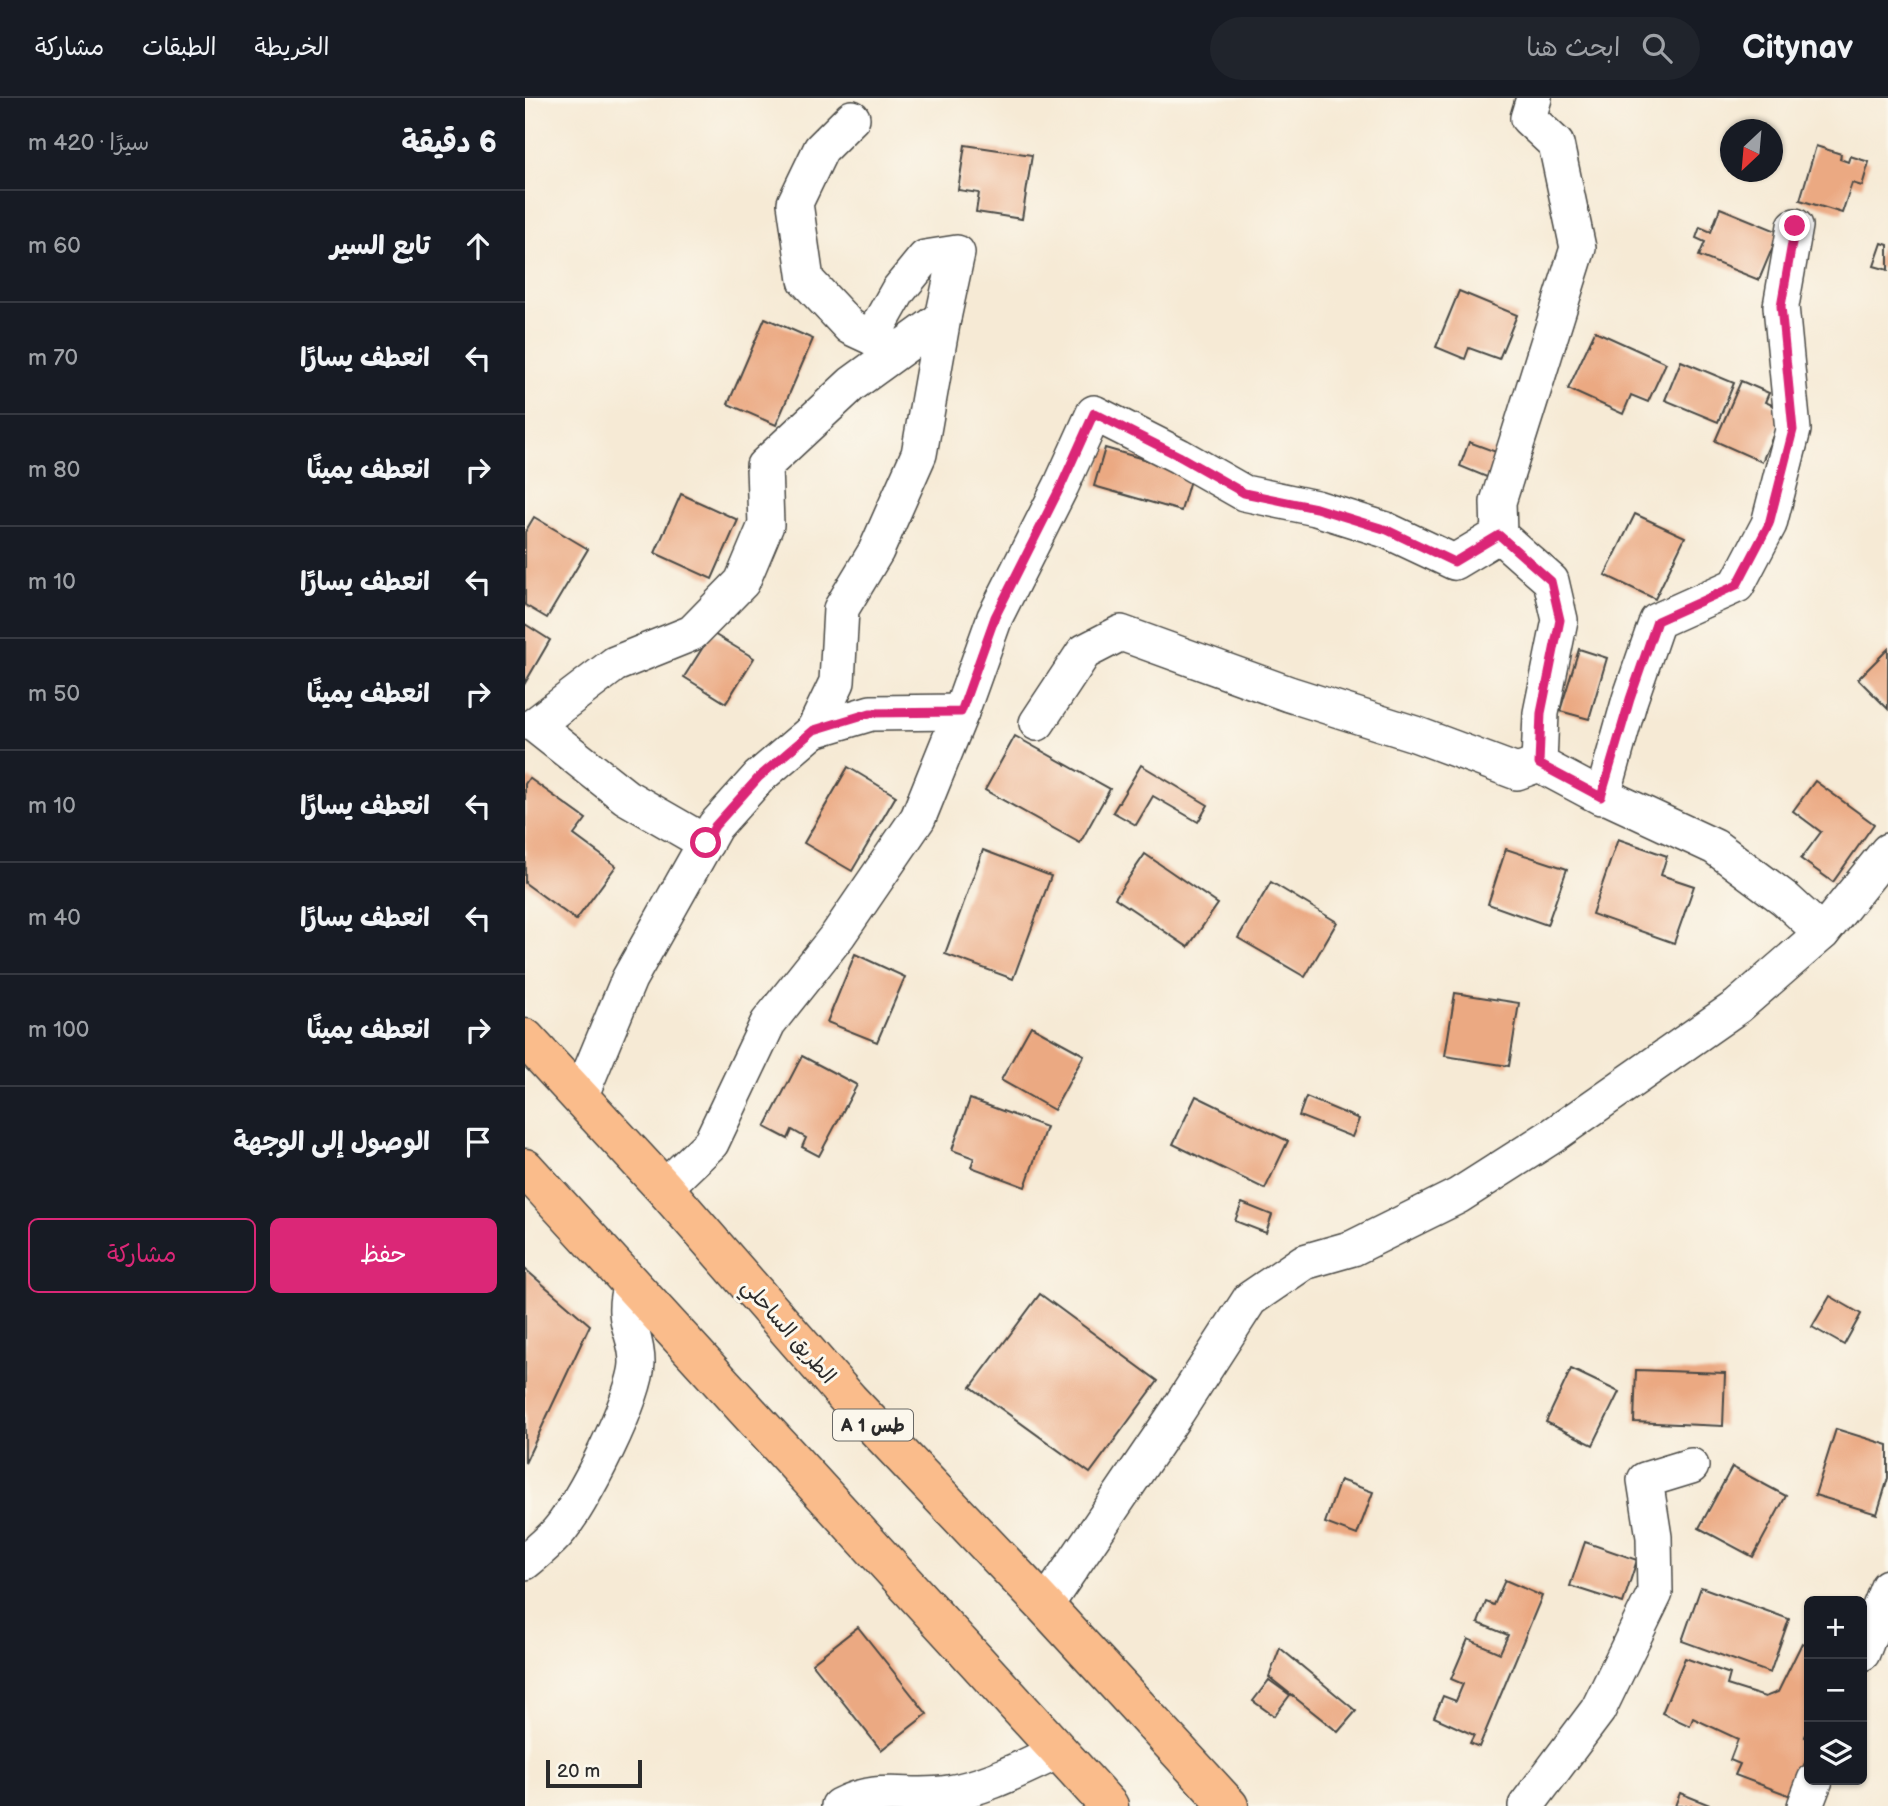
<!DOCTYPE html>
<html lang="ar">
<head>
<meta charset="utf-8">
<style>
	:root { --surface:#171b24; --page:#20242c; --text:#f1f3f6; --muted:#9ea1a6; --line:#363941; --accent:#db2777 }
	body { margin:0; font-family:"Balsamiq Sans","Playpen Sans Arabic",sans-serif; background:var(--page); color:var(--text); direction:rtl }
	.controls { position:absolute; right:21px; bottom:21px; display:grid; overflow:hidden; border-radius:10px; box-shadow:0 2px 5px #0004 }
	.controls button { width:63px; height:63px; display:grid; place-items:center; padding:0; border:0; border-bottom:2px solid var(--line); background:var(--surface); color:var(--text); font:35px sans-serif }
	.compass { position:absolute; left:1195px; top:21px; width:63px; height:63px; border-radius:50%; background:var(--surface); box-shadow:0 2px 5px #0004; rotate:206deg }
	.scale { position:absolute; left:21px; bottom:18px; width:96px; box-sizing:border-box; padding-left:7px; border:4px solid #2b2b2b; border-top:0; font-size:19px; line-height:24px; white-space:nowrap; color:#2b2b2b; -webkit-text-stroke:5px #fbf7ec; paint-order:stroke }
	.stop { position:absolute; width:21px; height:21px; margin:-16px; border:5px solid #db2777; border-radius:50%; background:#fff }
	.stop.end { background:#db2777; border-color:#fff; box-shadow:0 2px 7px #0008 }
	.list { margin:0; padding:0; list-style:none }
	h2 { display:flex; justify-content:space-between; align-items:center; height:91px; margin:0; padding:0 28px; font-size:30px }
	h2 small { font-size:23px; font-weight:400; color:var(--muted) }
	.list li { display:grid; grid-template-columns:46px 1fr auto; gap:21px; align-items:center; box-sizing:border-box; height:112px; padding:0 28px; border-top:2px solid var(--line) }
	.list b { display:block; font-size:26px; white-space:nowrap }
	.list em { font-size:23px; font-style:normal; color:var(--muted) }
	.actions { display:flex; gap:14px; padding:21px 28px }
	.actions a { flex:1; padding:16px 0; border:2px solid var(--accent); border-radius:10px; text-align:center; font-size:24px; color:var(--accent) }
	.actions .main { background:var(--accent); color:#fff }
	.icon { flex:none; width:38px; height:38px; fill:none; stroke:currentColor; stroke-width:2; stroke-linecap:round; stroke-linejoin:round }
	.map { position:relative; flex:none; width:1363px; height:1708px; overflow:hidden; direction:ltr }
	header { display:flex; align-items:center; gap:42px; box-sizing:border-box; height:98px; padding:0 35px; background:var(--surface); border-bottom:2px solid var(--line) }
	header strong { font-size:33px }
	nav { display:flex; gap:38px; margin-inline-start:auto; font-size:24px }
	.search { width:490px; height:63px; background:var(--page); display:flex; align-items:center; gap:18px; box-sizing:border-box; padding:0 24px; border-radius:38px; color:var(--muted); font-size:26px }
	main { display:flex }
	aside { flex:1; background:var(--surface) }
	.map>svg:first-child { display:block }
	.building { fill:#eba982 }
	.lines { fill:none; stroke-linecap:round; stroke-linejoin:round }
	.street-casing { stroke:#494844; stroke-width:38 }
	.highway-casing { stroke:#494844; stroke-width:41 }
	.street { stroke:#fff; stroke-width:35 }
	.highway { stroke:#fabc8b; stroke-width:38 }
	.route { stroke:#db2777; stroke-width:9 }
	.labels { text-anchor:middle; stroke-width:6; stroke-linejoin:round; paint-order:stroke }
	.shield { fill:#fbf7ec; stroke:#696865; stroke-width:2 }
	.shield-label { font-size:19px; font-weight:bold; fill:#2b2b2b }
	.street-label { font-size:21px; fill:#2b2b2b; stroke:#fbf7ec }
</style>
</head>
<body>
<header>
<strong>Citynav</strong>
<div class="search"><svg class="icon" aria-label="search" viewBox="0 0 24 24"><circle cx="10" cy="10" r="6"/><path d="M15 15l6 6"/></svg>ابحث هنا</div>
<nav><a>الخريطة</a><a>الطبقات</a><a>مشاركة</a></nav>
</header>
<main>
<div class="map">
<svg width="1363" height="1708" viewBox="0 0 1363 1708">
	<rect width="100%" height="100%" fill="#fbf7ec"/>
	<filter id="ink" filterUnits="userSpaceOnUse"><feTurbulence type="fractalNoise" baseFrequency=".0143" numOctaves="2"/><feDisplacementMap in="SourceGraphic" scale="14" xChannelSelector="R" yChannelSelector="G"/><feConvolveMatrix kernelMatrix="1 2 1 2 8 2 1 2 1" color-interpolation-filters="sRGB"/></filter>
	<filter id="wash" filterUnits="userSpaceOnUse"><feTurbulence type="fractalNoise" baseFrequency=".00686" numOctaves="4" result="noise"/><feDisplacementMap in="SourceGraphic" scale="28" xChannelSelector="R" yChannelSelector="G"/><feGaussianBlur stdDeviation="1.57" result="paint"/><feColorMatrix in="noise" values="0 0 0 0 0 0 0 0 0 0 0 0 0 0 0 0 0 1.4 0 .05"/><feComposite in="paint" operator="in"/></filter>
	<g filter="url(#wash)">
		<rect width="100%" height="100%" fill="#f6ead5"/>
		<g id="blocks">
			<g class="building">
				<polygon points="440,47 507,57 497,121 451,114 454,95 433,92"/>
				<polygon points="1291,48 1316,56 1315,61 1323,64 1325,58 1344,64 1337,88 1327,85 1317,115 1275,102"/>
				<polygon points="1195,110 1254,134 1234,182 1174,158 1180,144 1171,140 1175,129 1186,134"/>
				<polygon points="1357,145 1363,147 1363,172 1349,168"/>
				<polygon points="934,193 992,217 974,261 944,250 940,261 911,249"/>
				<polygon points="240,220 288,241 251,327 203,306"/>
				<polygon points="1070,233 1141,265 1123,304 1106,297 1098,316 1043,291"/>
				<polygon points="1156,263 1209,285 1193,324 1140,302"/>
				<polygon points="1216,283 1244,295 1240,304 1259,312 1237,364 1190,343"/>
				<polygon points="944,344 974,355 964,380 935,368"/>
				<polygon points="580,350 667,375 656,413 569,388"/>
				<polygon points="156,396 213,422 187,481 130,455"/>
				<polygon points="1110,416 1160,439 1130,501 1080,477"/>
				<polygon points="9,419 63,451 22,520 0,507 0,434"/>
				<polygon points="0,526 25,542 0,585"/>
				<polygon points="187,535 229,560 201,605 159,579"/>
				<polygon points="1054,551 1082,560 1064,621 1035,613"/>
				<polygon points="1363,551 1363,611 1333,581"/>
				<polygon points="490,638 585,691 555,745 460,692"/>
				<polygon points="616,667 683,707 673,724 628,698 611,727 588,714"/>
				<polygon points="323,669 371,698 327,773 279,745"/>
				<polygon points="4,680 61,721 49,737 91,768 51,822 0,785 0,686"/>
				<polygon points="1290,683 1349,726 1308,784 1276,761 1296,734 1268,713"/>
				<polygon points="1093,741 1142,758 1136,777 1169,788 1149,845 1067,816"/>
				<polygon points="981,751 1042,771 1022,827 963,806"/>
				<polygon points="458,752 526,778 488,881 420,856"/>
				<polygon points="620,756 693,806 663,849 590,800"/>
				<polygon points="746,784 812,824 780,879 713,840"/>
				<polygon points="330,856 380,879 352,944 302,924"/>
				<polygon points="930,895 994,905 984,968 920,958"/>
				<polygon points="506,928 559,957 529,1012 476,982"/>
				<polygon points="277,958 332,987 294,1058 277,1049 281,1040 267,1032 263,1041 240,1029"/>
				<polygon points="671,998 763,1043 740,1091 648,1046"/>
				<polygon points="781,999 834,1021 827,1039 774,1018"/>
				<polygon points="445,1001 521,1029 500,1089 446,1069 449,1060 427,1052"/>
				<polygon points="717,1105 747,1117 741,1135 710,1123"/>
				<polygon points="0,1171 65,1227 0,1365"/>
				<polygon points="515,1196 633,1283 565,1375 446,1289"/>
				<polygon points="1305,1198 1336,1216 1319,1247 1287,1229"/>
				<polygon points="1046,1271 1094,1294 1068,1347 1021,1324"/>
				<polygon points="1111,1272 1200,1275 1198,1328 1109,1324"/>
				<polygon points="1311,1331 1363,1347 1363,1380 1352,1416 1290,1397"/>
				<polygon points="1207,1369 1261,1398 1228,1459 1174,1430"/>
				<polygon points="815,1382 848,1394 832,1437 800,1425"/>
				<polygon points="1060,1444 1112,1462 1098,1505 1045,1488"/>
				<polygon points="980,1482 1017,1498 954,1649 945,1645 949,1637 909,1619 918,1598 931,1603 938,1586 926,1581 943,1541 975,1555 983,1537 953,1525 961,1504 969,1507"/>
				<polygon points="1176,1489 1264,1521 1245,1575 1157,1543"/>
				<polygon points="333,1529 402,1616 356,1652 287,1565"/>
				<polygon points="1277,1545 1284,1547 1284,1626 1280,1639 1284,1641 1284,1655 1266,1698 1210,1677 1215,1666 1205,1662 1213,1641 1168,1620 1165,1628 1137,1615 1160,1560 1205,1576 1202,1587 1240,1599 1253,1594"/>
				<polygon points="755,1550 831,1613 813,1634 744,1579"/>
				<polygon points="744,1582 765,1597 749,1618 728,1603"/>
				<polygon points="1155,1695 1187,1708 1150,1708"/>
			</g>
		</g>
	</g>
	<g filter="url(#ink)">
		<use href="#blocks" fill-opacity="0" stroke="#494844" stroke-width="2"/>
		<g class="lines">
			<g class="street-casing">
				<g id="street">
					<polyline points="1009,0 1003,20 1031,46 1053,150 973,404 974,437 1026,483 1035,522 1016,615 1014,666 1076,699 1078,697 1190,749 1260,801 1297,835"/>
					<polyline points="327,20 296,51 270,105 281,182 325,229 368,249"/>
					<polyline points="512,625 559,554 596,535 764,596 890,636 992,674 1014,666"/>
					<polyline points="289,632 346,615 436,614 470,519 536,388 569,315 654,358 719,395 791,410 861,432 929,464 974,437"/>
					<polyline points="1078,697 1105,601 1132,523 1212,487 1244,426 1268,332 1256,208 1270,128"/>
					<polyline points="181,745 101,699 10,627 90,566 167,535 217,484 241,427 239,368 327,286 418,220"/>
					<polyline points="55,999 104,881 190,728 234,679 289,632 312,584 316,511 351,453 394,356 418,220 432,155 400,160 373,193 347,239"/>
					<polyline points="139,1090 186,1045 243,925 313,837 393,720 436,614"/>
					<path d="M0,1464C11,1455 23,1445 32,1435C56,1409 111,1299 112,1265C112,1232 94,1225 106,1186"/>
					<polyline points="520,1508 652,1314 725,1201 779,1164 828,1150 933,1098 1027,1038 1213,908 1297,835 1363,753"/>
					<polyline points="1337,1555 1363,1489"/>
					<path d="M314,1708C354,1687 383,1702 424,1695C463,1689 498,1669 534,1653"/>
					<polyline points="1001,1708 1073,1612 1130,1495 1129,1439 1120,1382 1166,1368"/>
					<polyline points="1280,1708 1290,1682"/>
				</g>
			</g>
			<g class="highway-casing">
				<g id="highway">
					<polyline points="0,940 139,1090 324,1302 520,1508 704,1708"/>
					<polyline points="0,1070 584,1708"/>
				</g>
			</g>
			<use href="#street" class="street"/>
			<use href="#highway" class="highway"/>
		</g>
	</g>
	<g class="lines" filter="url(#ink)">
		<polyline class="route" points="181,745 190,728 234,679 289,632 345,615 436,614 470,519 536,388 569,315 654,358 719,395 791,410 862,432 929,464 974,437 1026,483 1035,522 1016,615 1014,666 1076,699 1105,601 1132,523 1212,487 1244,426 1268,332 1256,208 1270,128"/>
	</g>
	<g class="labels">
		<rect class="shield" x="308" y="1311.5" width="80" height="31" rx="5"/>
		<g class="shield-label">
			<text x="348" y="1334">A 1 طس</text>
		</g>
		<g class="street-label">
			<text transform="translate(264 1233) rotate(49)" y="7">الطريق الساحلي</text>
		</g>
	</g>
</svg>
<div class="controls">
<button>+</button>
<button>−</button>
<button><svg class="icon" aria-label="layers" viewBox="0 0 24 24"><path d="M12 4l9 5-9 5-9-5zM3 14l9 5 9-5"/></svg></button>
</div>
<svg class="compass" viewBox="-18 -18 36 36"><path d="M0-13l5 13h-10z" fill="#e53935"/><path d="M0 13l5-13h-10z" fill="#9ea1a6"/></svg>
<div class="scale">20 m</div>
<div class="stop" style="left:181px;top:745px"></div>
<div class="stop end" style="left:1270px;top:128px"></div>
</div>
<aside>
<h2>6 دقيقة<small>سيرًا · 420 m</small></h2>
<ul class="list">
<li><svg class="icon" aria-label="ahead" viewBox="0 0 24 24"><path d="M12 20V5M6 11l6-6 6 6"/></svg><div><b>تابع السير</b></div><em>60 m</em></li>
<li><svg class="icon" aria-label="left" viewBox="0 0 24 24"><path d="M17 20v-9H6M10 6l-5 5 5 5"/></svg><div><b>انعطف يسارًا</b></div><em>70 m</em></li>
<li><svg class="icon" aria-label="right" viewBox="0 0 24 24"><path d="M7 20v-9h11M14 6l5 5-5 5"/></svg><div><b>انعطف يمينًا</b></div><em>80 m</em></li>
<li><svg class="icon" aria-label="left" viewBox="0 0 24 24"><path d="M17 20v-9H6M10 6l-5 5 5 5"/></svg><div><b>انعطف يسارًا</b></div><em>10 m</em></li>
<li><svg class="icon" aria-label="right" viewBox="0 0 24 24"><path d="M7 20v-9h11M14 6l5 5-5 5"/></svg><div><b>انعطف يمينًا</b></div><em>50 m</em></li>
<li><svg class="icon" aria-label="left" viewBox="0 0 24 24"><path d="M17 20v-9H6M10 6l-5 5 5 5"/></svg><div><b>انعطف يسارًا</b></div><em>10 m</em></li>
<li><svg class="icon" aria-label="left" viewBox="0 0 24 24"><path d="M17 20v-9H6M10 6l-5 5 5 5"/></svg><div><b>انعطف يسارًا</b></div><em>40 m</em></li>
<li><svg class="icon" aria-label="right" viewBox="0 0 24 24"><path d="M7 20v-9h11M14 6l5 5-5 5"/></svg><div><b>انعطف يمينًا</b></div><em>100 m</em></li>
<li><svg class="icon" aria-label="arrive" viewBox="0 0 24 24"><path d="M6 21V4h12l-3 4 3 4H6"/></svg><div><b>الوصول إلى الوجهة</b></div></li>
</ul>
<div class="actions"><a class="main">حفظ</a><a>مشاركة</a></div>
</aside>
</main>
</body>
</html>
